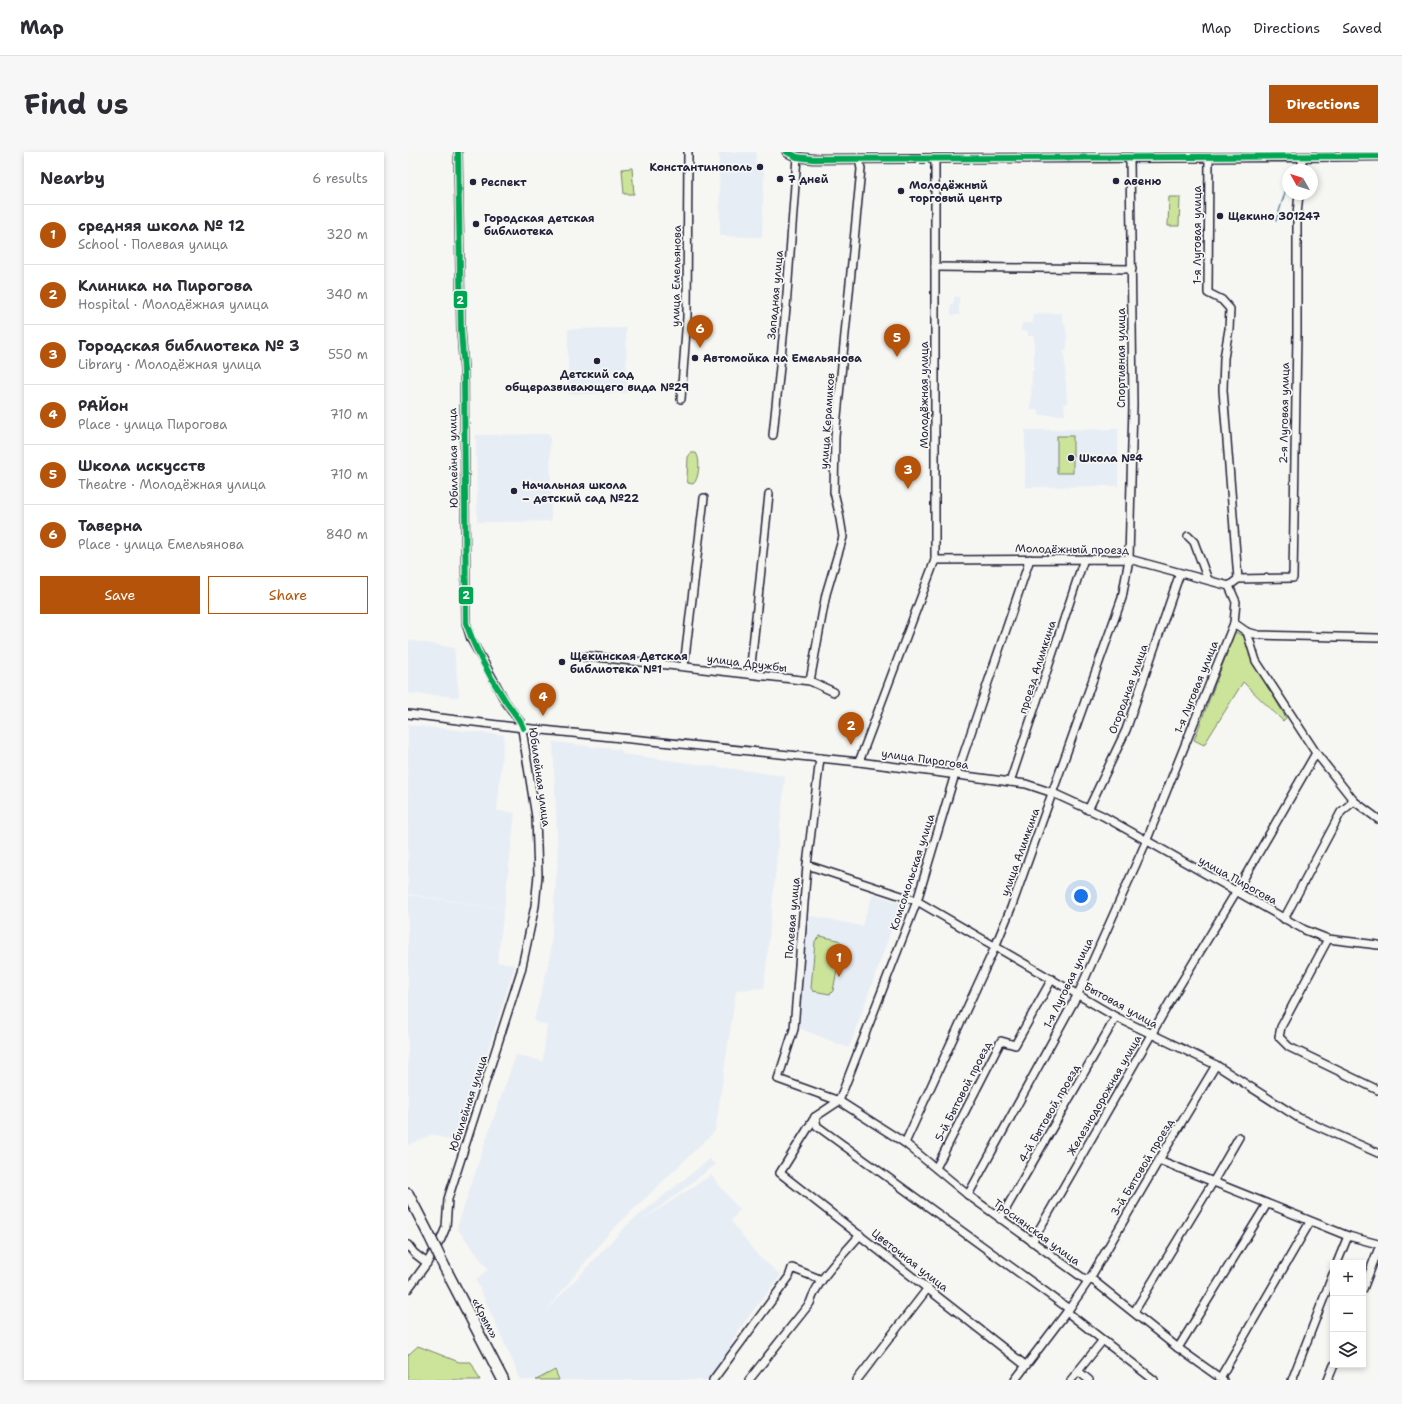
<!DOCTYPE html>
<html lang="en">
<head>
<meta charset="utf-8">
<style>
	:root { --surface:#fff; --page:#f7f7f7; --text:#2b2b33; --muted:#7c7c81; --line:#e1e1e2; --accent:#b45309 }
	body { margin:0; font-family:"Shantell Sans",sans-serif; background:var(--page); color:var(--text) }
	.controls { position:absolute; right:12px; bottom:12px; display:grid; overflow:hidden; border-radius:0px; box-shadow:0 2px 6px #0003 }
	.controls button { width:36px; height:36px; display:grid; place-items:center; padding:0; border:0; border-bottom:1px solid var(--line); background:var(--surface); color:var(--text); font:20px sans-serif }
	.compass { position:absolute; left:874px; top:12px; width:36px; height:36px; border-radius:50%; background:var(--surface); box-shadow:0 2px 6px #0003; rotate:309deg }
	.you { position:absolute; left:673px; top:744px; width:14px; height:14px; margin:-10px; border:3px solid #fff; border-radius:50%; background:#1a73e8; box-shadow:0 0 0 6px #1a73e833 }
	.badge { display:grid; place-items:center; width:26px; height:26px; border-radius:50%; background:var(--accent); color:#fff; font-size:13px; font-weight:700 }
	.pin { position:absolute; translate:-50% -33px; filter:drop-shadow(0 1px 2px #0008) }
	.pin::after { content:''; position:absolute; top:21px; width:14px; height:12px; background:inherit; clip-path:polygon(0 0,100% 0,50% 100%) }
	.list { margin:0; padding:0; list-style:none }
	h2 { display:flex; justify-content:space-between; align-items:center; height:52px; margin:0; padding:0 16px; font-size:17px }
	h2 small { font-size:13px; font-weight:400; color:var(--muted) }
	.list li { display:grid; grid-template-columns:26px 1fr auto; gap:12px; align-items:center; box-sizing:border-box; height:60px; padding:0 16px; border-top:1px solid var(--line) }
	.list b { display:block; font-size:15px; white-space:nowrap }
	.list p { margin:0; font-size:13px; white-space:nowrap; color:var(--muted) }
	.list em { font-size:13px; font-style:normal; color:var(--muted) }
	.actions { display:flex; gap:8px; padding:12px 16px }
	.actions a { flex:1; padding:9px 0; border:1px solid var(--accent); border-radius:0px; text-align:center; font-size:14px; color:var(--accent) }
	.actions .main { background:var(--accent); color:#fff }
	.icon { flex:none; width:22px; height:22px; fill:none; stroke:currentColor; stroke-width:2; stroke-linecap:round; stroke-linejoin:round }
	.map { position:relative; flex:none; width:970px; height:1228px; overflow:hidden; border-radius:0px }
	header { display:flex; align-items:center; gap:24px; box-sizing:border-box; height:56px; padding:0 20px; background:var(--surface); border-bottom:1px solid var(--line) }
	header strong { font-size:19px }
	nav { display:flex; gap:22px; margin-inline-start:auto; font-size:14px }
	.intro { display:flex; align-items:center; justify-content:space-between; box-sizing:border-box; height:96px; padding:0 24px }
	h1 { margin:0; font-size:28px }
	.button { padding:10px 18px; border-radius:0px; background:var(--accent); color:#fff; font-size:14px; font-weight:700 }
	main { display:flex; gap:24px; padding:0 24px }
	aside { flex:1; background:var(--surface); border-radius:0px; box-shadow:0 2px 6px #0003 }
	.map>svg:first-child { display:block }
	.built { fill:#e7edf5 }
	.green { fill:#cce499; stroke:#77836a }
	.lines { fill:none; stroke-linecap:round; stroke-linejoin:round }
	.stream { stroke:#6c8faf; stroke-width:1.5 }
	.minor-casing { stroke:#22223b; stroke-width:10 }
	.major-casing { stroke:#22223b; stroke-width:11 }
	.highway-casing { stroke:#22223b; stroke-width:13 }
	.minor { stroke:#f6f6f2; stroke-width:7 }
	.major { stroke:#f6f6f2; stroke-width:8 }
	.highway { stroke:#f6f6f2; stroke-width:10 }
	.highway-bridge-casing { stroke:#22223b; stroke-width:13; stroke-linecap:butt }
	.highway-bridge { stroke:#f6f6f2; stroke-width:10 }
	.bus-1-casing { stroke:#f6f6f2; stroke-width:9 }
	.bus-1 { stroke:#00a651; stroke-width:6 }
	.poi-dot { fill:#22223b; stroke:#f6f6f2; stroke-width:1.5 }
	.labels { text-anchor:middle; stroke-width:3.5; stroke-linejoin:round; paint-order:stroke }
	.poi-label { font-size:11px; font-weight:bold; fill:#22223b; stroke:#f6f6f2; text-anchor:start }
	.street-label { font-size:11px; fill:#22223b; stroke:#f6f6f2 }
	.line-badge { stroke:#f6f6f2; stroke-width:1.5 }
	.badge-label { font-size:11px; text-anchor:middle; font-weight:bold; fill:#fff }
</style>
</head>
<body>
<header>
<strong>Map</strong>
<nav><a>Map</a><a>Directions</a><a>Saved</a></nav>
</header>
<div class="intro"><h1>Find us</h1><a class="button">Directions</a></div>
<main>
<aside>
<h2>Nearby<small>6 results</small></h2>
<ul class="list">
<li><span class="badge">1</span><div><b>средняя школа № 12</b><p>School · Полевая улица</p></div><em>320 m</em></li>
<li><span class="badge">2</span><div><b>Клиника на Пирогова</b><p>Hospital · Молодёжная улица</p></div><em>340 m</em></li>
<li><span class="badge">3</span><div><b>Городская библиотека № 3</b><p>Library · Молодёжная улица</p></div><em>550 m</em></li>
<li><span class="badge">4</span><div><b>РАЙон</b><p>Place · улица Пирогова</p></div><em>710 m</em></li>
<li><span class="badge">5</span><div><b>Школа искусств</b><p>Theatre · Молодёжная улица</p></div><em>710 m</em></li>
<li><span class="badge">6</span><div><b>Таверна</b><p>Place · улица Емельянова</p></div><em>840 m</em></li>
</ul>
<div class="actions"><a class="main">Save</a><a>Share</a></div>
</aside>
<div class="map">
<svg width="970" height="1228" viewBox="0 0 970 1228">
	<rect width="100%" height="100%" fill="#f6f6f2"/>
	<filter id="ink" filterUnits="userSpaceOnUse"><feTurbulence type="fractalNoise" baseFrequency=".025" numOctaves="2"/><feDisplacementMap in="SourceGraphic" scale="8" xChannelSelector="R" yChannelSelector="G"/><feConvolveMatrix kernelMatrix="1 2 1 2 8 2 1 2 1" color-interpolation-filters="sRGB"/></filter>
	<g filter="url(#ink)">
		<g class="built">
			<polygon points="311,0 348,0 347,18 356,20 354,85 312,84"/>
			<polygon points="546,145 551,145 551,163 543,163 543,152 546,151"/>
			<polygon points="654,161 654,168 657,172 659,185 659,197 656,198 659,251 656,253 657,263 631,263 631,258 623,258 624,219 626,218 626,184 620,184 620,179 613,179 614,171 625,171 626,162"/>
			<polygon points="218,176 219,241 160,242 160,177"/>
			<polygon points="710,277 710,334 617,335 617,278"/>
			<polygon points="142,282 143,369 69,370 68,283"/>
			<polygon points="0,488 46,496 51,545 0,541"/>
			<polygon points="0,573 96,583 89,659 107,661 96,757 0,742"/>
			<polygon points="145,590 214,598 214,602 377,624 356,836 328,838 307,979 201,1081 137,1160 220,1072 302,1007 307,1013 233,1069 303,1023 331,1058 323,1069 350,1104 373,1123 331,1177 322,1194 324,1195 300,1228 151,1228 147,1217 125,1228 113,1228 68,1128 80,1117 49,1076 79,985 108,903 135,909 139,873 126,869 142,805 150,705"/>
			<polygon points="465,742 493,751 441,896 391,876 398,763 454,774"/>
			<polygon points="0,743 96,757 89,810 107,813 50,991 24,982 0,993"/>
		</g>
		<g class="green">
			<polygon points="224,16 226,42 216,42 214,17"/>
			<polygon points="761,45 772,45 771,74 760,74"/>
			<rect x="649" y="284" width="16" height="37"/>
			<path d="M283,301H288C293,307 291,328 285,332L280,331L279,327L280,305Z"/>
			<polygon points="827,480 838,485 846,510 878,566 875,569 835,530 796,593 786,588"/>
			<polygon points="412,784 430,788 434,791 425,839 422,842 405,839 403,836 407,789"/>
			<polygon points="10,1194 51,1210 63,1210 72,1228 0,1228 0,1203"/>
			<polygon points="147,1218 151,1228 128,1228"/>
		</g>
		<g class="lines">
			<polyline class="stream" points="868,69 880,31"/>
			<g class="minor-casing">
				<g id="minor">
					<polyline points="894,5 894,18"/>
					<polyline points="527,115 724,117"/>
					<polyline points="273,247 279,165 280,0"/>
					<polyline points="365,283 378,156 389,5"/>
					<polyline points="780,384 786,390 800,428"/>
					<polyline points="527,408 721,407 821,434"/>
					<polyline points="830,427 885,426 889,182 889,62 891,42"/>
					<polyline points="826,471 839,480 851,483 970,486"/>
					<polyline points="839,480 848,509 908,601 946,649 970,667"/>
					<polyline points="176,505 180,504 402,529 426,540"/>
					<polyline points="276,514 296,346"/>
					<polyline points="342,522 361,342"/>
					<polyline points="402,529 418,442 435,385 431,361 426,340 427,285 453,17 451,7"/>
					<polyline points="0,562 115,576 451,610 618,632 645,641 695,664 897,778 920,787 970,793"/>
					<polyline points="412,606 399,713 386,877 370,927 431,949 497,991 560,1043 675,1126 686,1129 770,1196 815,1228"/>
					<polyline points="451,610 527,408 527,7"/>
					<polyline points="602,630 676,407"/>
					<polyline points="680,658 718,578 772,421"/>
					<polyline points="399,713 509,749 708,865 808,913 891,966 970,1001"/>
					<polyline points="876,767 933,660 946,649"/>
					<polyline points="920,787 873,875 871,885 881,895 970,938"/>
					<polyline points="407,965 409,974 661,1157 681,1128 751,1008 808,913"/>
					<polyline points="497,991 587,795 603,756 714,446 721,407 725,253 722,6"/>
					<polyline points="751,1008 940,1084 970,1092"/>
					<polyline points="528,1016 593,889 607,893 644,827"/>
					<polyline points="560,1043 670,842 738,690 826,471 828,450 821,434 830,427 815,238 816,206 821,177 822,157 814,148 800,141 801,5"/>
					<polyline points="592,1067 708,865"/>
					<polyline points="624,1090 767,841 828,740 908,601"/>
					<polyline points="0,1093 6,1101 19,1111"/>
					<polyline points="929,1111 940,1084"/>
					<polyline points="0,1137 19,1111 33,1087 38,1075 40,1047 113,819 127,754 130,723 128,665 113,571 97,549 63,487 58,471 56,218 53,178 50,0"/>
					<polyline points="955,1137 970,1098"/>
					<polyline points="659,1160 746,1228"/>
					<polyline points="726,1160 805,1030 831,985"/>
					<polyline points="770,1196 859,1052"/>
					<polyline points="617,1213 372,1021 407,965 431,949 509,749 547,622 554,607 622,407"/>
					<polyline points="670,1219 681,1228"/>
					<polyline points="812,1226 902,1070"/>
					<polyline points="305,1228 381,1125 384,1116 414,1128"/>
					<path d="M341,1228L402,1151C410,1126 435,1103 452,1083"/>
					<polyline points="449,1228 520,1136"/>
					<polyline points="607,1228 661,1157"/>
					<polyline points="663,1228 695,1188"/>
					<polyline points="884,1228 925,1122"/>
					<polyline points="920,1228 926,1213"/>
				</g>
			</g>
			<g class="major-casing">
				<polyline id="major" points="379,0 389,5 405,7 882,5 970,4"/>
			</g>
			<g class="highway-casing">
				<g id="highway">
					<polyline points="0,1042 21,1083"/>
					<polyline points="37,1116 95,1228"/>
				</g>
			</g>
			<use href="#minor" class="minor"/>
			<use href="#major" class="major"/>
			<use href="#highway" class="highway"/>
			<g class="highway-bridge-casing">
				<polyline id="highway-bridge" points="21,1083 37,1116"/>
			</g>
			<use href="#highway-bridge" class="highway-bridge"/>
			<g class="bus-1-casing">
				<g id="bus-1">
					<path d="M50,0L53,178L56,218L58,471C67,497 80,522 95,545C101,556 111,564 115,576"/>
					<polyline points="379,0 389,5 405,7 970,4"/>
				</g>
			</g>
			<use href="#bus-1" class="bus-1"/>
		</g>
	</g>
	<g class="poi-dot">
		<circle cx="352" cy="15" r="4"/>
		<circle cx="372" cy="27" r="4"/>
		<circle cx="708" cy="29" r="4"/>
		<circle cx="65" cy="30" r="4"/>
		<circle cx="493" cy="39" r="4"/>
		<circle cx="812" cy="64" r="4"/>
		<circle cx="68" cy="72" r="4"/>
		<circle cx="287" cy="206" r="4"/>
		<circle cx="189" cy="209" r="4"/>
		<circle cx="663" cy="306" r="4"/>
		<circle cx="106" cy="339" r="4"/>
		<circle cx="154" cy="510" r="4"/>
	</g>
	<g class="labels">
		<g class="poi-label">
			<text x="344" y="19" text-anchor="end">Константинополь</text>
			<text x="380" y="31">7 дней</text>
			<text x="716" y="33">авеню</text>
			<text x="73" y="34">Респект</text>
			<text x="501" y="37">Молодёжный<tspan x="501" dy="13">торговый центр</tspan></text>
			<text x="820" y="68">Щекино 301247</text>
			<text x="76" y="70">Городская детская<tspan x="76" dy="13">библиотека</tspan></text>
			<text x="295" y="210">Автомойка на Емельянова</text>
			<text x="189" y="226" text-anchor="middle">Детский сад<tspan x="189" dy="13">общеразвивающего вида №29</tspan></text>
			<text x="671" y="310">Школа №4</text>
			<text x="114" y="337">Начальная школа<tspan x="114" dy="13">– детский сад №22</tspan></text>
			<text x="162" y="508">Щекинская Детская<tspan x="162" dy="13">библиотека №1</tspan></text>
		</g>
		<g class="street-label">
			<text transform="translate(789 83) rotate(-90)" y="4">1-я Луговая улица</text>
			<text transform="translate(268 124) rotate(-89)" y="4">улица Емельянова</text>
			<text transform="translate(367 143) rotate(-85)" y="4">Западная улица</text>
			<text transform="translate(713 206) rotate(-90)" y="4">Спортивная улица</text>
			<text transform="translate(516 243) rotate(-90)" y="4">Молодёжная улица</text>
			<text transform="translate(876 261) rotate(-89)" y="4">2-я Луговая улица</text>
			<text transform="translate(419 269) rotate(-86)" y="4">улица Керамиков</text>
			<text transform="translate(45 306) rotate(-91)" y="4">Юбилейная улица</text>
			<text transform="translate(664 397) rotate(1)" y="4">Молодёжный проезд</text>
			<text transform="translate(339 511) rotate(7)" y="4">улица Дружбы</text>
			<text transform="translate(629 515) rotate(-72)" y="4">проезд Алимкина</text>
			<text transform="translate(788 535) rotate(-68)" y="4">1-я Луговая улица</text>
			<text transform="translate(720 537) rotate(-70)" y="4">Огородная улица</text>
			<text transform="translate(517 607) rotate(8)" y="4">улица Пирогова</text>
			<text transform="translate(132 625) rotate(82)" y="4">Юбилейная улица</text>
			<text transform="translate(612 700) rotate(-70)" y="4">улица Алимкина</text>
			<text transform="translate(504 720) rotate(-72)" y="4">Комсомольская улица</text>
			<text transform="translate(830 728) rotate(29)" y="4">улица Пирогова</text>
			<text transform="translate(384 766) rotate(-85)" y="4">Полевая улица</text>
			<text transform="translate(660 831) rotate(-64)" y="4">1-я Луговая улица</text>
			<text transform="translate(713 853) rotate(29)" y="4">Бытовая улица</text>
			<text transform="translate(555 939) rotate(-63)" y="4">5-й Бытовой проезд</text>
			<text transform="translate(696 943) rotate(-60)" y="4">Железнодорожная улица</text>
			<text transform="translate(60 951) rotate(-72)" y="4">Юбилейная улица</text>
			<text transform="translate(641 961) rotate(-60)" y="4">4-й Бытовой проезд</text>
			<text transform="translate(734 1015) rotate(-59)" y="4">3-й Бытовой проезд</text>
			<text transform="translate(629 1080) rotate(36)" y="4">Троснянская улица</text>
			<text transform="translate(502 1108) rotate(38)" y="4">Цветочная улица</text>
			<text transform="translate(77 1166) rotate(63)" y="4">«Крым»</text>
		</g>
	</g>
	<g class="line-badge">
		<rect x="45" y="138" width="15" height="19" rx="4" fill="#00a651"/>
		<rect x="50" y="434" width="16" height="19" rx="4" fill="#00a651"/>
	</g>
	<g class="badge-label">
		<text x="52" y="152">2</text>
		<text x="58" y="447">2</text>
	</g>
</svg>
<div class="controls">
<button>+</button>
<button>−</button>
<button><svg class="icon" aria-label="layers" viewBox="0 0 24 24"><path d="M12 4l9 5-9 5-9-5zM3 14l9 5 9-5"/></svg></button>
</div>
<svg class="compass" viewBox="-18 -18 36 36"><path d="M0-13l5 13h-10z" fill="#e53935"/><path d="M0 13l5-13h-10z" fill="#7c7c81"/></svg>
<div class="you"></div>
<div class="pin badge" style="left:431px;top:825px">1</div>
<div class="pin badge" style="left:443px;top:593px">2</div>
<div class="pin badge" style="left:500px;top:337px">3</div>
<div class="pin badge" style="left:135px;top:564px">4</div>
<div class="pin badge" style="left:489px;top:205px">5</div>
<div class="pin badge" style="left:292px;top:196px">6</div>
</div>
</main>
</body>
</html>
